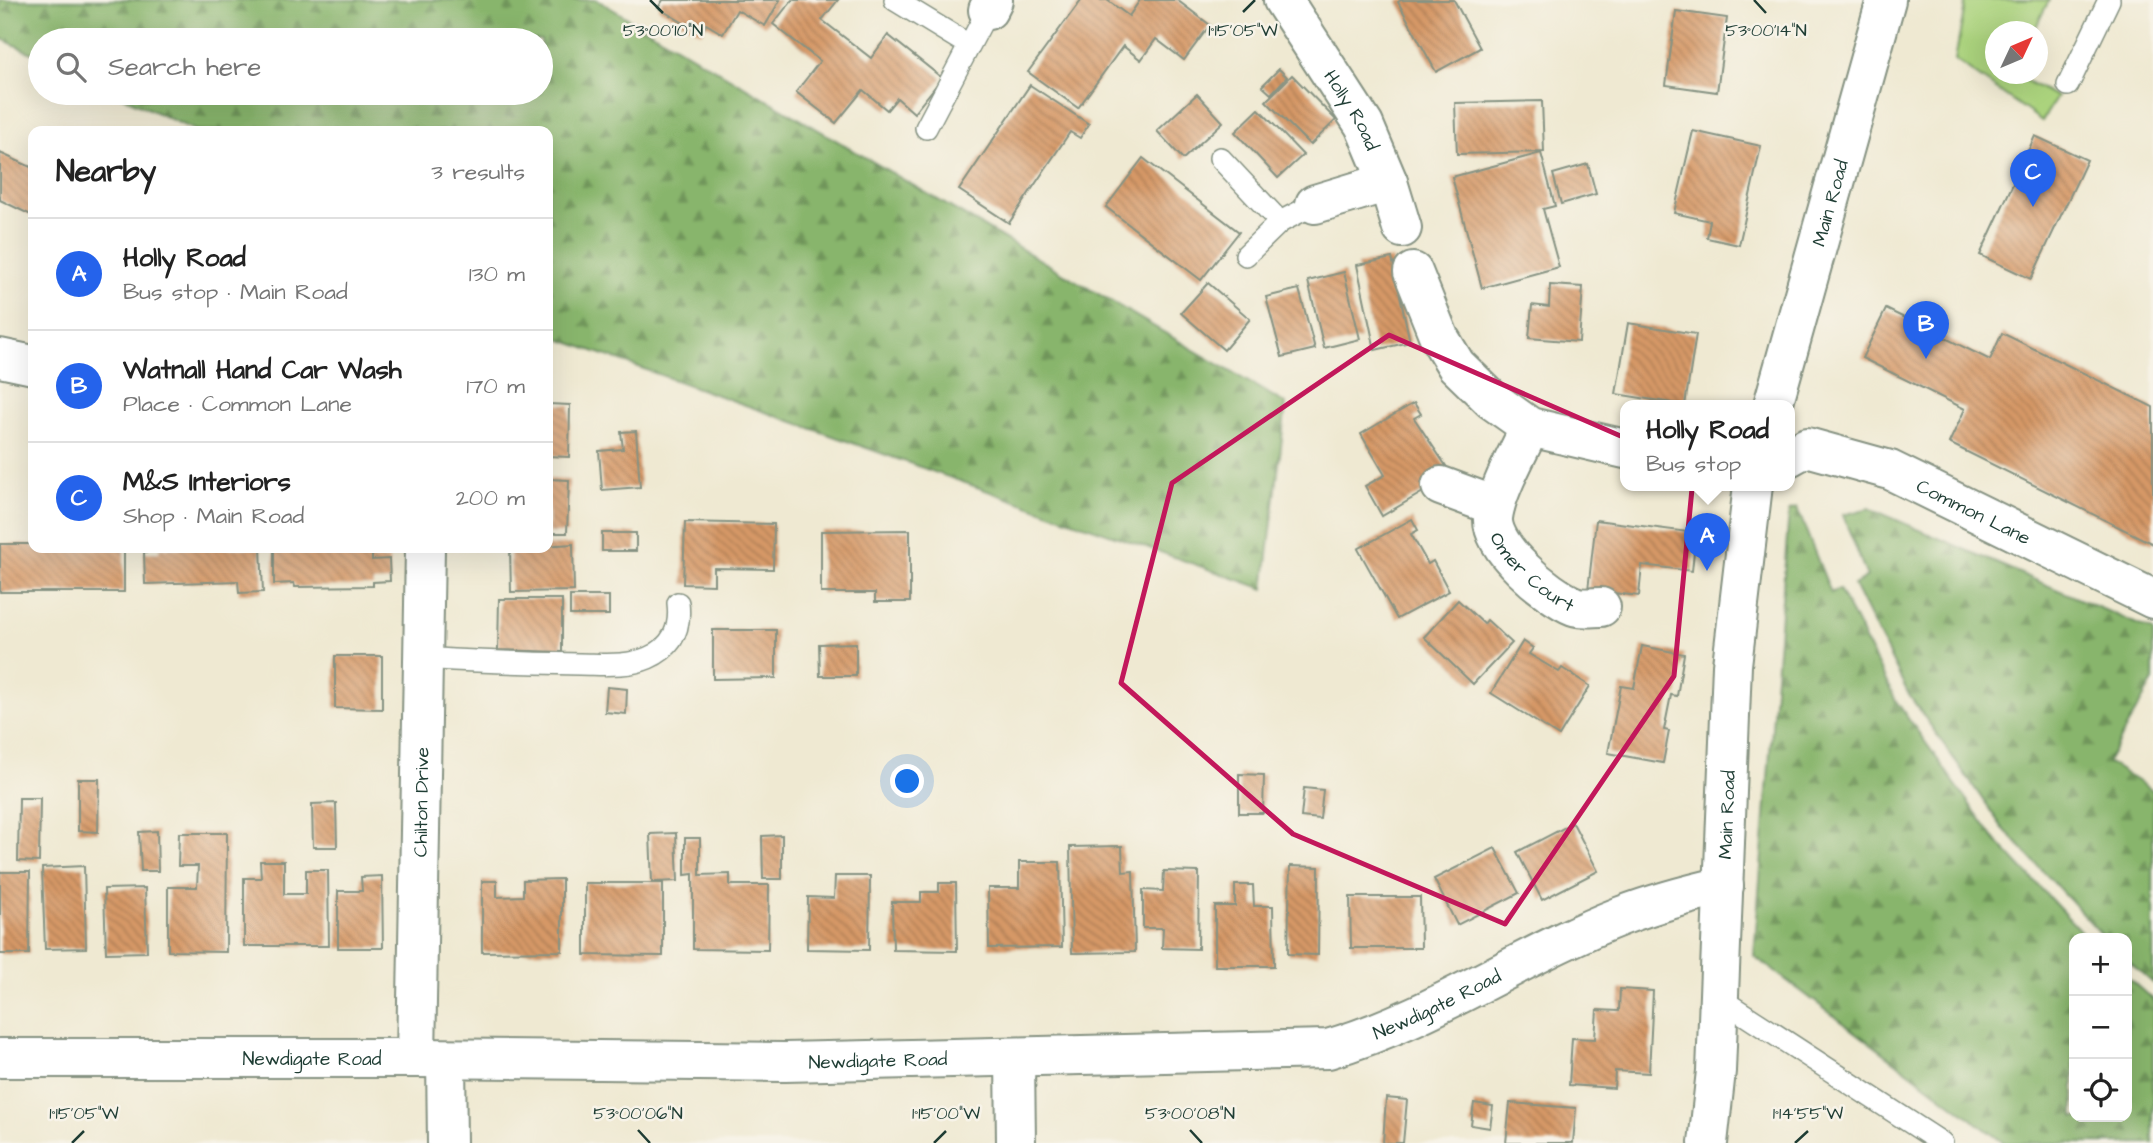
<!DOCTYPE html>
<html lang="en">
<head>
<meta charset="utf-8">
<style>
	:root { --surface:#fff; --page:#f6f6f6; --text:#222; --muted:#767676; --line:#e0e0e0; --accent:#2563eb }
	body { margin:0; font-family:"Architects Daughter",sans-serif; background:var(--page); color:var(--text) }
	.controls { position:absolute; right:21px; bottom:21px; display:grid; overflow:hidden; border-radius:14px; box-shadow:0 7px 28px #0002 }
	.controls button { width:63px; height:63px; display:grid; place-items:center; padding:0; border:0; border-bottom:2px solid var(--line); background:var(--surface); color:var(--text); font:35px sans-serif }
	.compass { position:absolute; left:1985px; top:21px; width:63px; height:63px; border-radius:50%; background:var(--surface); box-shadow:0 7px 28px #0002; rotate:46deg }
	.you { position:absolute; left:908px; top:782px; width:24px; height:24px; margin:-18px; border:5px solid #fff; border-radius:50%; background:#1a73e8; box-shadow:0 0 0 10px #1a73e833 }
	.badge { display:grid; place-items:center; width:46px; height:46px; border-radius:50%; background:var(--accent); color:#fff; font-size:23px; font-weight:700 }
	.pin { position:absolute; translate:-50% -58px; filter:drop-shadow(0 2px 4px #0008) }
	.pin::after { content:''; position:absolute; top:37px; width:24px; height:21px; background:inherit; clip-path:polygon(0 0,100% 0,50% 100%) }
	.popup { position:absolute; left:1620px; top:400px; width:175px; height:91px; box-sizing:border-box; display:grid; place-content:center; border-radius:14px; background:var(--surface); filter:drop-shadow(0 2px 5px #0005); font-size:23px; white-space:nowrap; color:var(--muted) }
	.popup b { font-size:26px; color:var(--text) }
	.popup::after { content:''; position:absolute; left:50%; top:100%; margin-left:-14px; border:14px solid transparent; border-top-color:var(--surface) }
	.list { margin:0; padding:0; list-style:none }
	h2 { display:flex; justify-content:space-between; align-items:center; height:91px; margin:0; padding:0 28px; font-size:30px }
	h2 small { font-size:23px; font-weight:400; color:var(--muted) }
	.list li { display:grid; grid-template-columns:46px 1fr auto; gap:21px; align-items:center; box-sizing:border-box; height:112px; padding:0 28px; border-top:2px solid var(--line) }
	.list b { display:block; font-size:26px; white-space:nowrap }
	.list p { margin:0; font-size:23px; white-space:nowrap; color:var(--muted) }
	.list em { font-size:23px; font-style:normal; color:var(--muted) }
	.icon { flex:none; width:38px; height:38px; fill:none; stroke:currentColor; stroke-width:2; stroke-linecap:round; stroke-linejoin:round }
	.map { position:relative; flex:none; width:2153px; height:1143px; overflow:hidden }
	.search { position:absolute; background:var(--surface); box-shadow:0 7px 28px #0002; left:28px; top:28px; width:525px; height:77px; display:flex; align-items:center; gap:18px; box-sizing:border-box; padding:0 24px; border-radius:38px; color:var(--muted); font-size:26px }
	.panel { position:absolute; background:var(--surface); box-shadow:0 7px 28px #0002; left:28px; top:126px; width:525px; height:427px; border-radius:14px }
	.map>svg:first-child { display:block }
	.green { fill:#abd37d; stroke:#658858; stroke-width:2 }
	.forest { fill:url(#forest-firs); stroke:#547950; stroke-width:2 }
	.building { fill:url(#building-back-hatch) }
	.lines { fill:none; stroke-linecap:round; stroke-linejoin:round }
	.service-casing { stroke:#879383; stroke-width:24 }
	.minor-casing { stroke:#879383; stroke-width:42 }
	.tertiary-casing { stroke:#879383; stroke-width:42 }
	.secondary-casing { stroke:#879383; stroke-width:42 }
	.service { stroke:#fff; stroke-width:21 }
	.minor { stroke:#fff; stroke-width:38 }
	.tertiary { stroke:#fff; stroke-width:38 }
	.secondary { stroke:#fff; stroke-width:38 }
	.marked { fill:none; stroke:#c2185b; stroke-width:5; stroke-linejoin:round }
	.ticks { fill:none; stroke:#1f3d34; stroke-width:2.5 }
	.labels { text-anchor:middle; stroke-width:5; stroke-linejoin:round; paint-order:stroke }
	.street-label { font-size:19px; fill:#1f3d34; stroke:#f7f3e8 }
	.ticks-label { font-size:18px; text-anchor:middle; fill:#1f3d34; stroke:#f7f3e8; stroke-width:5; stroke-linejoin:round; paint-order:stroke }
</style>
</head>
<body>
<div class="map">
<svg width="2153" height="1143" viewBox="0 0 2153 1143">
	<defs>
		<pattern id="forest-firs" width="22" height="20" patternUnits="userSpaceOnUse" patternTransform="scale(1.75)"><rect width="22" height="20" fill="#88b56c"/><path d="M5 1l3.5 6h-7zM16 11l3.5 6h-7z" fill="#6f945a"/></pattern>
		<pattern id="building-back-hatch" width="6" height="6" patternUnits="userSpaceOnUse" patternTransform="scale(1.75)"><rect width="6" height="6" fill="#d69866"/><path d="M-1 5l2 2M0 0l6 6M5-1l2 2" fill="none" stroke="#ad7d55"/></pattern>
	</defs>
	<rect width="100%" height="100%" fill="#f7f3e8"/>
	<filter id="ink" filterUnits="userSpaceOnUse"><feTurbulence type="fractalNoise" baseFrequency=".0143" numOctaves="2"/><feDisplacementMap in="SourceGraphic" scale="14" xChannelSelector="R" yChannelSelector="G"/><feConvolveMatrix kernelMatrix="1 2 1 2 8 2 1 2 1" color-interpolation-filters="sRGB"/></filter>
	<filter id="wash" filterUnits="userSpaceOnUse"><feTurbulence type="fractalNoise" baseFrequency=".00686" numOctaves="4" result="noise"/><feDisplacementMap in="SourceGraphic" scale="28" xChannelSelector="R" yChannelSelector="G"/><feGaussianBlur stdDeviation="1.57" result="paint"/><feColorMatrix in="noise" values="0 0 0 0 0 0 0 0 0 0 0 0 0 0 0 0 0 1.4 0 .05"/><feComposite in="paint" operator="in"/></filter>
	<g filter="url(#wash)">
		<rect width="100%" height="100%" fill="#efe9d2"/>
		<polygon class="green" points="1966,0 2049,0 2034,31 1996,32 1996,74 2013,74 2057,97 2042,121 1955,60"/>
		<g class="forest">
			<polygon points="0,0 597,0 1286,404 1264,589 548,335 548,131 196,131 115,93 541,93 541,40 40,40 40,57 0,38"/>
			<polygon points="1797,508 1831,593 1839,589 1896,701 1993,837 2087,938 2074,938 2074,1117 2127,1117 2127,977 2153,1000 2153,1143 2004,1143 1754,956 1789,511"/>
			<polygon points="1869,508 2153,631 2153,681 2107,762 2153,791 2153,983 2127,960 2127,938 2105,938 2002,827 1909,695 1854,585 1867,577 1843,515"/>
		</g>
		<g id="blocks">
			<g class="building">
				<polygon points="663,0 780,0 765,26 737,10 723,34 706,24 701,33 658,8"/>
				<polygon points="792,0 838,0 822,20 871,58 888,35 942,78 914,113 897,98 887,110 863,90 836,123 796,92 820,61 773,24"/>
				<polygon points="1081,0 1107,0 1129,16 1140,0 1177,0 1210,25 1184,60 1156,39 1141,60 1123,46 1078,108 1028,72"/>
				<polygon points="1401,0 1454,0 1480,48 1436,72 1398,2"/>
				<polygon points="1676,11 1727,18 1717,92 1666,85"/>
				<polygon points="1279,69 1287,77 1271,94 1262,86"/>
				<polygon points="1292,75 1336,120 1310,145 1266,101"/>
				<polygon points="1030,85 1089,124 1080,138 1070,132 1009,223 959,190"/>
				<polygon points="1197,94 1223,122 1183,159 1157,131"/>
				<polygon points="1542,101 1544,152 1457,154 1455,103"/>
				<polygon points="1259,109 1303,155 1278,178 1235,132"/>
				<polygon points="1693,131 1761,146 1739,245 1707,238 1710,221 1674,213"/>
				<polygon points="2035,136 2087,160 2031,279 1980,255"/>
				<polygon points="0,153 33,168 33,216 0,200"/>
				<polygon points="1541,153 1555,206 1543,209 1559,267 1482,288 1452,177"/>
				<polygon points="1143,158 1239,232 1201,280 1106,207"/>
				<polygon points="1588,164 1596,194 1561,204 1553,174"/>
				<polygon points="1392,258 1410,342 1375,350 1357,265"/>
				<polygon points="1344,272 1360,339 1324,348 1308,281"/>
				<polygon points="1208,283 1250,319 1224,350 1181,313"/>
				<polygon points="1550,285 1583,287 1579,342 1529,338 1532,305 1549,307"/>
				<polygon points="1299,289 1315,349 1282,357 1266,297"/>
				<polygon points="1886,309 1990,360 2002,333 2153,407 2153,544 1949,443 1965,409 1862,358"/>
				<polygon points="1628,323 1696,334 1685,405 1616,394"/>
				<polygon points="1414,403 1421,414 1414,418 1452,475 1382,516 1365,486 1385,475 1361,434"/>
				<polygon points="548,404 570,405 569,457 548,456"/>
				<polygon points="636,431 640,487 602,490 599,451 623,449 621,432"/>
				<polygon points="548,479 569,480 567,533 548,533"/>
				<polygon points="1412,519 1418,530 1411,534 1428,564 1433,561 1449,591 1397,619 1358,549"/>
				<polygon points="1596,520 1696,533 1692,571 1642,565 1639,596 1588,590"/>
				<polygon points="685,522 774,524 773,569 714,568 714,585 683,584"/>
				<polygon points="910,530 910,602 875,602 875,593 821,593 821,531"/>
				<rect x="602" y="533" width="34" height="18"/>
				<polygon points="0,544 33,544 33,548 124,548 124,592 0,592"/>
				<polygon points="573,544 574,591 511,592 510,548"/>
				<polygon points="159,548 261,548 263,592 239,593 238,581 145,584 144,552 159,552"/>
				<polygon points="372,548 372,560 389,559 390,581 373,582 373,586 295,587 294,583 274,584 274,549"/>
				<rect x="570" y="596" width="39" height="19"/>
				<polygon points="499,599 562,599 562,652 498,650"/>
				<polygon points="1458,600 1484,624 1487,620 1512,643 1473,684 1424,637"/>
				<polygon points="713,630 776,630 776,678 713,679"/>
				<polygon points="1523,641 1533,648 1529,654 1559,672 1562,668 1590,686 1559,736 1491,693"/>
				<polygon points="856,643 856,676 820,676 819,644"/>
				<polygon points="1642,646 1684,654 1677,696 1671,695 1664,730 1669,731 1663,763 1608,753 1621,686 1634,688"/>
				<polygon points="335,656 382,656 382,709 335,708"/>
				<polygon points="607,687 627,689 626,714 605,712"/>
				<polygon points="1239,774 1264,775 1263,813 1239,813"/>
				<polygon points="78,779 99,779 98,832 78,831"/>
				<polygon points="1304,788 1323,790 1320,819 1301,817"/>
				<polygon points="19,798 40,798 39,862 18,861"/>
				<polygon points="336,803 337,847 313,847 312,804"/>
				<polygon points="1573,823 1598,871 1542,900 1517,852"/>
				<polygon points="157,831 158,871 141,871 139,832"/>
				<polygon points="179,833 227,833 226,952 168,951 168,887 197,887 198,866 178,866"/>
				<polygon points="676,833 678,881 652,882 650,834"/>
				<polygon points="782,835 782,879 763,879 762,836"/>
				<polygon points="685,838 700,838 700,875 730,874 730,885 769,885 768,950 693,949 693,874 685,875"/>
				<polygon points="1122,846 1123,872 1133,871 1135,952 1072,953 1070,847"/>
				<polygon points="1495,848 1519,893 1457,925 1434,879"/>
				<polygon points="260,861 284,861 284,894 306,894 306,870 328,870 329,946 244,946 244,878 261,878"/>
				<polygon points="1019,862 1060,862 1062,947 989,948 988,888 1019,888"/>
				<polygon points="84,866 86,948 45,949 42,868"/>
				<polygon points="1290,866 1319,867 1318,955 1288,954"/>
				<polygon points="1164,871 1199,872 1198,949 1162,948 1163,928 1143,928 1143,890 1163,891"/>
				<polygon points="0,872 30,872 29,954 0,954"/>
				<polygon points="382,876 383,948 338,948 338,891 362,891 361,877"/>
				<polygon points="835,876 870,876 869,950 807,949 808,897 834,898"/>
				<polygon points="562,879 562,951 482,952 482,881 497,881 497,897 523,896 523,880"/>
				<polygon points="585,883 663,883 663,956 585,955"/>
				<polygon points="939,883 956,883 957,951 893,950 892,902 921,902 921,892 939,892"/>
				<polygon points="1235,885 1253,885 1254,906 1273,906 1274,966 1215,966 1215,906 1235,906"/>
				<polygon points="145,888 147,952 106,953 104,889"/>
				<polygon points="1350,897 1420,897 1421,948 1351,948"/>
				<polygon points="1620,989 1653,991 1649,1073 1615,1071 1614,1088 1569,1085 1572,1038 1595,1039 1597,1010 1619,1011"/>
				<polygon points="1386,1098 1407,1100 1403,1143 1383,1143"/>
				<polygon points="1474,1103 1493,1106 1490,1128 1471,1125"/>
				<polygon points="1510,1103 1576,1108 1573,1143 1506,1143"/>
			</g>
		</g>
	</g>
	<g filter="url(#ink)">
		<use href="#blocks" fill-opacity="0" stroke="#879383" stroke-width="2"/>
		<g class="lines">
			<g class="service-casing">
				<g id="service">
					<polyline points="895,0 967,44"/>
					<polyline points="2068,85 2109,0"/>
					<polyline points="926,128 988,10"/>
					<polyline points="1220,158 1280,222"/>
					<polyline points="1246,255 1280,222 1315,204"/>
					<path d="M423,658C475,662 527,663 579,664C601,664 627,667 648,658C673,647 681,628 678,603"/>
					<polyline points="1719,998 1942,1143"/>
				</g>
			</g>
			<g class="minor-casing">
				<g id="minor">
					<path id="s1" d="M1283,0L1364,125L1388,182L1402,228"/>
					<polyline points="988,10 993,0"/>
					<polyline points="1315,204 1388,182"/>
					<polyline points="1413,272 1439,337 1456,365 1492,400 1530,427 1625,449"/>
					<polyline points="0,358 33,365"/>
					<path id="s2" d="M1530,427C1519,452 1496,491 1493,518C1491,548 1547,595 1574,606C1582,609 1593,607 1601,607"/>
					<path id="s3" d="M1789,457L1807,447L1890,470L2153,599"/>
					<polyline points="1441,486 1495,506"/>
					<path id="s4" d="M416,1058L425,548"/>
					<polyline points="1015,1058 1016,1143"/>
					<polyline points="446,1059 447,1143"/>
				</g>
			</g>
			<g class="tertiary-casing">
				<g id="tertiary">
					<path id="s5" d="M0,1058H416L785,1062L1328,1049C1431,1019 1521,955 1621,916C1655,903 1689,894 1724,886"/>
				</g>
			</g>
			<g class="secondary-casing">
				<g id="secondary">
					<path id="s6" d="M1773,405L1886,0"/>
					<path id="s7" d="M1708,1143L1716,1071L1732,665L1753,485"/>
				</g>
			</g>
			<use href="#service" class="service"/>
			<use href="#minor" class="minor"/>
			<use href="#tertiary" class="tertiary"/>
			<use href="#secondary" class="secondary"/>
		</g>
	</g>
	<path class="marked" d="M1389,335L1694,468L1674,676L1505,924L1293,834L1121,683L1172,483Z"/>
	<path class="ticks" d="M650,0L663,13M1754,0L1766,13M1243,12L1255,0M638,1130L650,1143M1190,1130L1202,1143M72,1143L84,1131M934,1143L946,1131M1795,1143L1808,1131"/>
	<g class="labels">
		<g class="street-label">
			<text dy="7" stroke="none"><textPath href="#s1" startOffset="130">Holly Road</textPath></text>
			<text dy="7" stroke="none"><textPath href="#s6" startOffset="210">Main Road</textPath></text>
			<text dy="7" stroke="none"><textPath href="#s3" startOffset="200">Common Lane</textPath></text>
			<text dy="7" stroke="none"><textPath href="#s2" startOffset="168">Omer Court</textPath></text>
			<text dy="7" stroke="none"><textPath href="#s4" startOffset="256">Chilton Drive</textPath></text>
			<text dy="7" stroke="none"><textPath href="#s7" startOffset="329">Main Road</textPath></text>
			<text dy="7" stroke="none"><textPath href="#s5" startOffset="1446">Newdigate Road</textPath></text>
			<text dy="7" stroke="none"><textPath href="#s5" startOffset="312">Newdigate Road</textPath></text>
			<text dy="7" stroke="none"><textPath href="#s5" startOffset="878">Newdigate Road</textPath></text>
		</g>
	</g>
	<g class="ticks-label">
		<text x="1243" y="36">1°15'05"W</text>
		<text x="663" y="36">53°00'10"N</text>
		<text x="1766" y="36">53°00'14"N</text>
		<text x="638" y="1119">53°00'06"N</text>
		<text x="1190" y="1119">53°00'08"N</text>
		<text x="84" y="1119">1°15'05"W</text>
		<text x="946" y="1119">1°15'00"W</text>
		<text x="1808" y="1119">1°14'55"W</text>
	</g>
</svg>
<div class="controls">
<button>+</button>
<button>−</button>
<button><svg class="icon" aria-label="locate" viewBox="0 0 24 24"><circle cx="12" cy="12" r="6"/><path d="M12 2v4M12 18v4M2 12h4M18 12h4"/></svg></button>
</div>
<svg class="compass" viewBox="-18 -18 36 36"><path d="M0-13l5 13h-10z" fill="#e53935"/><path d="M0 13l5-13h-10z" fill="#767676"/></svg>
<div class="you"></div>
<div class="pin badge" style="left:1707px;top:571px">A</div>
<div class="popup"><b>Holly Road</b>Bus stop</div>
<div class="pin badge" style="left:1926px;top:359px">B</div>
<div class="pin badge" style="left:2033px;top:207px">C</div>
<div class="search"><svg class="icon" aria-label="search" viewBox="0 0 24 24"><circle cx="10" cy="10" r="6"/><path d="M15 15l6 6"/></svg>Search here</div>
<section class="panel">
<h2>Nearby<small>3 results</small></h2>
<ul class="list">
<li><span class="badge">A</span><div><b>Holly Road</b><p>Bus stop · Main Road</p></div><em>130 m</em></li>
<li><span class="badge">B</span><div><b>Watnall Hand Car Wash</b><p>Place · Common Lane</p></div><em>170 m</em></li>
<li><span class="badge">C</span><div><b>M&amp;S Interiors</b><p>Shop · Main Road</p></div><em>200 m</em></li>
</ul>
</section>
</div>
</body>
</html>
